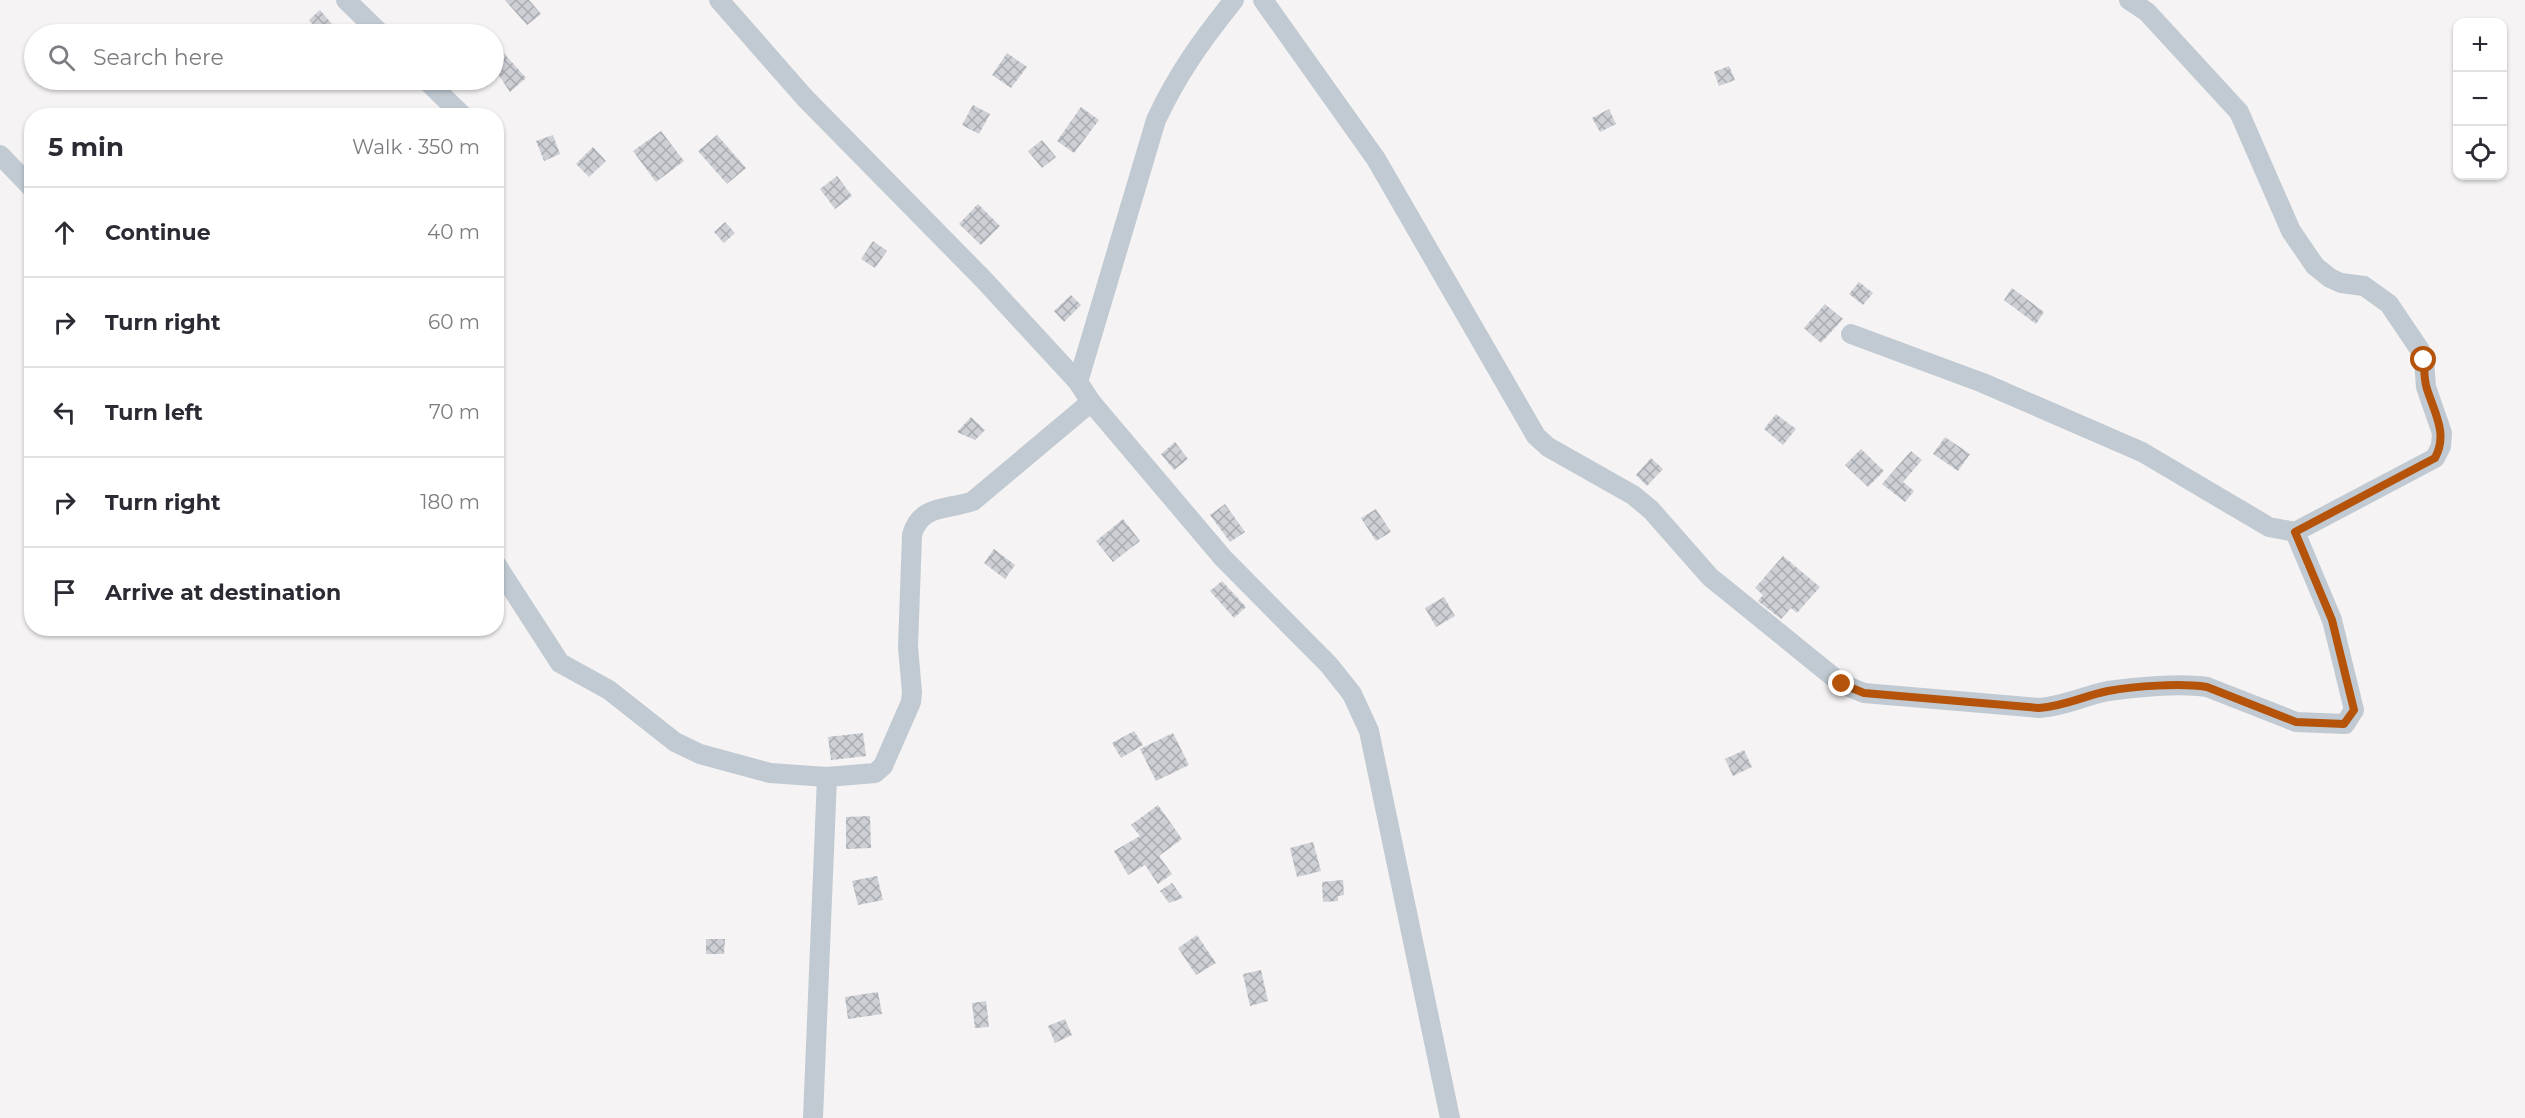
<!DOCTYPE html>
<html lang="en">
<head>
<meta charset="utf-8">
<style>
	:root { --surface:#fff; --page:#f2f2f3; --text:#2b2b33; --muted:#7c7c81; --line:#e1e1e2 }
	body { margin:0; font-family:Montserrat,sans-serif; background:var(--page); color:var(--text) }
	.controls { position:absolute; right:18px; top:18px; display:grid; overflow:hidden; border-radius:12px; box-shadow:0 2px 4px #0004 }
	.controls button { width:54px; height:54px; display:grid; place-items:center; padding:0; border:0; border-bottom:2px solid var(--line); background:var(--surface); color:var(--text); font:30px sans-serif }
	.stop { position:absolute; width:18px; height:18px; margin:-14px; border:4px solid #b45309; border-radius:50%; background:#fff }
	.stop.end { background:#b45309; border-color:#fff; box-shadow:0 2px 6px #0008 }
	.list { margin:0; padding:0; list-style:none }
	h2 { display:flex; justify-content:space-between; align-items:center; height:78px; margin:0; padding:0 24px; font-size:26px }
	h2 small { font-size:20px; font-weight:400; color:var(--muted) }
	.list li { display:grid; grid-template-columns:39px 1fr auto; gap:18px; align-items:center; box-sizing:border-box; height:90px; padding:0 24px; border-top:2px solid var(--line) }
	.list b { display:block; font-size:22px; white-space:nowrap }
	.list em { font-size:20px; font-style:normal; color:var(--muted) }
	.icon { flex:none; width:33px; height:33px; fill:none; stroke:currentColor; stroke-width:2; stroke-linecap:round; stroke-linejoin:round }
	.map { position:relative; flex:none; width:2525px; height:1118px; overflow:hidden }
	.search { position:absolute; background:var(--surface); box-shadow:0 2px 4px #0004; left:24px; top:24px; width:480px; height:66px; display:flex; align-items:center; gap:15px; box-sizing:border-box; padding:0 21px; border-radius:33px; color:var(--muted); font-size:22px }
	.panel { position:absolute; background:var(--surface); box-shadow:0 2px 4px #0004; left:24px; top:108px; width:480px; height:528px; border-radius:24px }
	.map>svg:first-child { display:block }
	.building { fill:url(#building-cross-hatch) }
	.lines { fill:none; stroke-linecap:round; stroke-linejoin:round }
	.minor { stroke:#c1cad2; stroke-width:20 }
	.route { stroke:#b45309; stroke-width:8 }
</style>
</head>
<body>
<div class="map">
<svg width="2525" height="1118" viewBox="0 0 2525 1118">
	<defs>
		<pattern id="building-cross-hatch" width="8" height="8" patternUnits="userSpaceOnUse" patternTransform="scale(1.5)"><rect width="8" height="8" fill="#cdcfd5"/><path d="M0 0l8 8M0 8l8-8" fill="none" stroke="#a8abb0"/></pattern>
	</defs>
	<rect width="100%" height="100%" fill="#f5f3f3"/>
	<g class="building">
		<polygon points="505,0 529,0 541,14 527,25"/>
		<polygon points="320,10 332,24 321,34 309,20"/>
		<polygon points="494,42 526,78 510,92 494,68"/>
		<polygon points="1007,53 1027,67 1011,88 992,75"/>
		<polygon points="1729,66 1735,80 1719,86 1714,72"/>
		<polygon points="973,105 990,114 979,134 962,125"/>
		<polygon points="1081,107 1099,120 1074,153 1057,141"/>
		<polygon points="1609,109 1616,124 1600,132 1592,118"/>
		<polygon points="661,131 684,161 656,182 633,151"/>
		<polygon points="553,135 560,154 544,161 536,141"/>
		<polygon points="717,135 746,168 727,184 698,151"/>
		<polygon points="1042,140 1056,157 1042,168 1028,151"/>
		<polygon points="593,147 606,161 589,177 576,164"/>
		<polygon points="837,176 852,196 835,209 820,189"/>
		<polygon points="978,204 1000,226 981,245 959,224"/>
		<polygon points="725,222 735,233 724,243 714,232"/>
		<polygon points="873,241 887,251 875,268 861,259"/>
		<polygon points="1859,282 1873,293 1863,305 1849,294"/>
		<polygon points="2012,288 2044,312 2036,324 2004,300"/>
		<polygon points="1071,295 1081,305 1064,322 1054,311"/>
		<polygon points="1825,304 1843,319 1821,343 1804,328"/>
		<polygon points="1776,414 1796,429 1783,445 1764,429"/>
		<polygon points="971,417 985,430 975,440 957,432"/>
		<polygon points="1945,437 1970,454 1958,471 1933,454"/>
		<polygon points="1175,442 1188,459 1174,470 1161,454"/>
		<polygon points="1861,449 1884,471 1868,487 1845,465"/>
		<polygon points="1911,451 1922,460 1903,482 1914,491 1905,502 1882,484"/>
		<polygon points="1651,458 1663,469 1647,486 1636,475"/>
		<polygon points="1225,504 1245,532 1230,542 1210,515"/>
		<polygon points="1376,509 1391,532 1376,541 1361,518"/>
		<polygon points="1123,519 1140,541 1113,562 1096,541"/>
		<polygon points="994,549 1015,565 1005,579 984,563"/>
		<polygon points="1783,556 1820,587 1797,613 1791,608 1781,619 1758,601 1763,595 1755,588"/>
		<polygon points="1222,581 1246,607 1234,618 1210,591"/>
		<polygon points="1444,597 1455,616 1436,627 1425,608"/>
		<polygon points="1134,731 1143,745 1121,758 1112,743"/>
		<polygon points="863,733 866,756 831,760 828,737"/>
		<polygon points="1173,733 1189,765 1156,781 1140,749"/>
		<polygon points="1744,750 1752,767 1733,776 1725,759"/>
		<polygon points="1158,805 1182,839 1159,856 1172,874 1158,884 1145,865 1128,875 1114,851 1140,836 1131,825"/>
		<polygon points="870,816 871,848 846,849 846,817"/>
		<polygon points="1313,842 1321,871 1297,877 1290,848"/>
		<polygon points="877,876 883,900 858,905 852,881"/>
		<polygon points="1343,880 1344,895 1338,896 1338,901 1323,902 1322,882"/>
		<polygon points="1172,883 1183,898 1169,903 1160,891"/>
		<polygon points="1197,935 1216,963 1196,975 1178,948"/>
		<polygon points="706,939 725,939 724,954 706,954"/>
		<polygon points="1261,970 1268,1001 1250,1006 1243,974"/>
		<polygon points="878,992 882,1014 848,1019 845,997"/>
		<polygon points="986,1001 989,1027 975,1028 972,1003"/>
		<polygon points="1065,1019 1072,1035 1055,1043 1048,1026"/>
	</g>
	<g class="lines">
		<g class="minor">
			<polyline points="346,0 381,34"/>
			<polyline points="719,0 805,98 984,280 1078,382 1091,402 1223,558 1329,665 1352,694 1369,731 1450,1118"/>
			<path d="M1263,0L1376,159L1536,436L1548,447L1633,495L1651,510L1710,577L1842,684L1864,693L2039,708C2066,706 2083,696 2108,691C2135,687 2180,683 2207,687L2296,722L2345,724L2354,710L2332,620L2295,532"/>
			<polyline points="426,80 463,116"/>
			<polyline points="0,155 32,188"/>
			<polyline points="1851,334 1983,383 2142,452 2269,527 2295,532 2435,458 2441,446 2442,433 2426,387 2424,360 2420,350 2389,304 2364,286 2341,283 2330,278 2315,266 2291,231 2239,112 2147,12 2129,0"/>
			<path d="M1078,382L1156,120C1178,73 1202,40 1234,0"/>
			<path d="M496,564L560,663L609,690L675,742L700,754L770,773L827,777L875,773L883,766L911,702L912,692L908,647L912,535C920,504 949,510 973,501L1091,402"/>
			<polyline points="813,1118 827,777"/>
		</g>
	</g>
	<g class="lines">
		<path class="route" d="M1842,684L1864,693L2039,708C2066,706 2083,696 2108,691C2135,686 2180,683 2207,687L2296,722L2344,724L2354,710L2332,620L2295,532L2435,458C2448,434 2435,414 2427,389C2424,380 2424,370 2424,360"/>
	</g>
</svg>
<div class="controls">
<button>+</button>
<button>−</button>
<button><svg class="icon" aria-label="locate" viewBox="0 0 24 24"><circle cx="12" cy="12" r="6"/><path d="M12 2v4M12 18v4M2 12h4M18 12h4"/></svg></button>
</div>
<div class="stop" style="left:2424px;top:360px"></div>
<div class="stop end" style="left:1842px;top:684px"></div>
<div class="search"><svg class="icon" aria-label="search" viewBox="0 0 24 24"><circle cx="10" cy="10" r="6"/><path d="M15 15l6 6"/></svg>Search here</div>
<section class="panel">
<h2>5 min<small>Walk · 350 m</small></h2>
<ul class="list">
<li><svg class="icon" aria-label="ahead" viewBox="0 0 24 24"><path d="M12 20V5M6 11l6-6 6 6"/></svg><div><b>Continue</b></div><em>40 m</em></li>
<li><svg class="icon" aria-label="right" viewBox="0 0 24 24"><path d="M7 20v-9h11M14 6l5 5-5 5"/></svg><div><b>Turn right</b></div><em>60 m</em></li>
<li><svg class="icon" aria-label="left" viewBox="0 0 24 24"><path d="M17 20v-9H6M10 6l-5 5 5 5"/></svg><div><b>Turn left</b></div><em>70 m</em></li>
<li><svg class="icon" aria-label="right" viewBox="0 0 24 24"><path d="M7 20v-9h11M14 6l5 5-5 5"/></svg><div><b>Turn right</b></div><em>180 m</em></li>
<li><svg class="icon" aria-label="arrive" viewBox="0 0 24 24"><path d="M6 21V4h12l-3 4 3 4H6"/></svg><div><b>Arrive at destination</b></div></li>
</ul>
</section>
</div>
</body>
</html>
